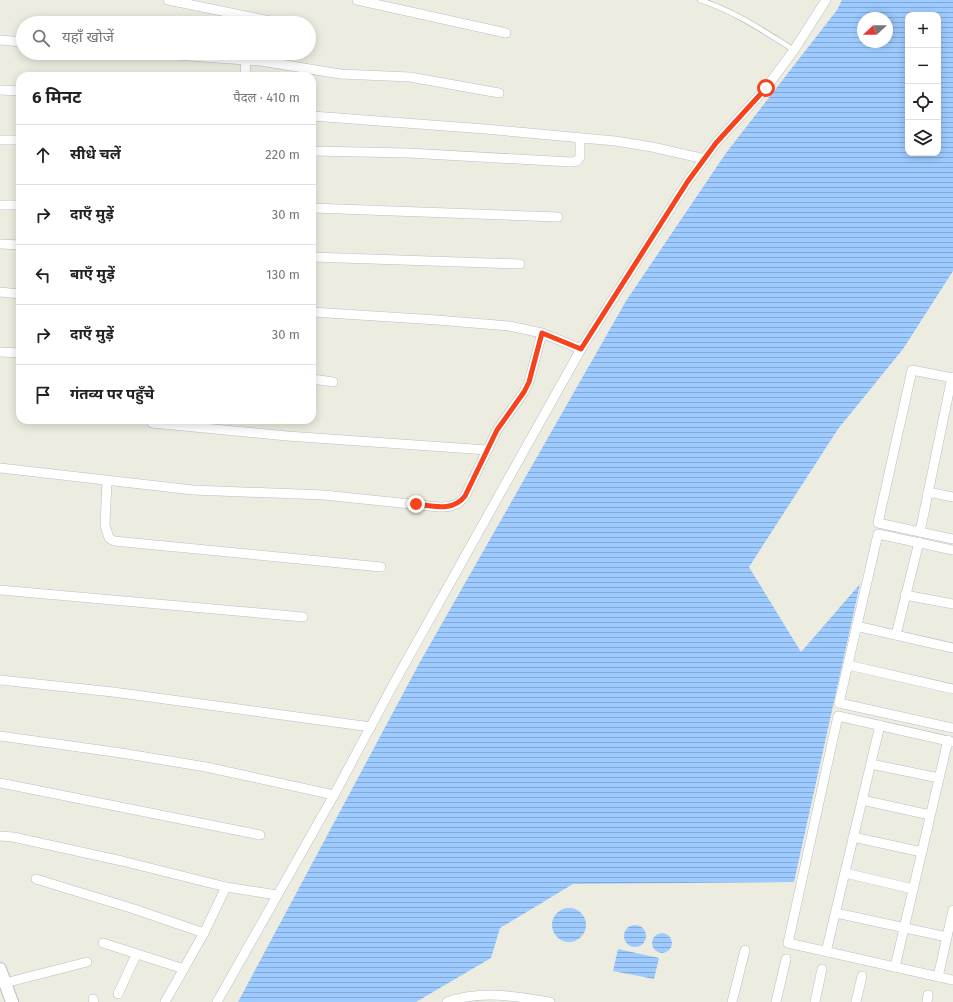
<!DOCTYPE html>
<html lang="hi">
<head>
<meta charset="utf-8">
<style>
	:root { --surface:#fff; --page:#f2f2f2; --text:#222; --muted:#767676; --line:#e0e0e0 }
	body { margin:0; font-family:"Fira Sans","Noto Sans Devanagari",sans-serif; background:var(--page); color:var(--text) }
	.controls { position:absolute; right:12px; top:12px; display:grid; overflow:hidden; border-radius:8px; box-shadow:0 2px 10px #0003 }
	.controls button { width:36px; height:36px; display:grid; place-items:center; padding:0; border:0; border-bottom:1px solid var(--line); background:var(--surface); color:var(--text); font:20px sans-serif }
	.compass { position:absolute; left:857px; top:12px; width:36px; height:36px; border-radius:50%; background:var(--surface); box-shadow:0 2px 10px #0003; rotate:248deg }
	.stop { position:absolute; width:12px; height:12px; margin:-9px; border:3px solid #f7431c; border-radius:50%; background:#fff }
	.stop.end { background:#f7431c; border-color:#fff; box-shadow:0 1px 4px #0008 }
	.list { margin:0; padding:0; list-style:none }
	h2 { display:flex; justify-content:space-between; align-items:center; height:52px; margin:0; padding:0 16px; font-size:17px }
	h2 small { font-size:13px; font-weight:400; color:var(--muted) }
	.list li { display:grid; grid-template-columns:26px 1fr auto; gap:12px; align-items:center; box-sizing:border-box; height:60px; padding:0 16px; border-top:1px solid var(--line) }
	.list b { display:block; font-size:15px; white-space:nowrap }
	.list em { font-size:13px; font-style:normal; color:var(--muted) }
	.icon { flex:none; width:22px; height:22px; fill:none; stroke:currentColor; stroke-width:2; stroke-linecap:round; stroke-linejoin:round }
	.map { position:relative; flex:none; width:953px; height:1002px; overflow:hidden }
	.search { position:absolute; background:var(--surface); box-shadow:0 2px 10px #0003; left:16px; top:16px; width:300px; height:44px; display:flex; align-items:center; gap:10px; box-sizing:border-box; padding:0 14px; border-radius:22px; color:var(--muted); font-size:15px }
	.panel { position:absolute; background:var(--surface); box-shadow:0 2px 10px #0003; left:16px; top:72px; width:300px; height:352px; border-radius:12px }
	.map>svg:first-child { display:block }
	.water { fill:url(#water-rules); fill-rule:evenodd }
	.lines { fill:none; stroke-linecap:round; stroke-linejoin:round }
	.lane-casing { stroke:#bbbdc3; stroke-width:6 }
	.street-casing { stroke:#bbbdc3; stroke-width:10 }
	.secondary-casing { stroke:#bbbec5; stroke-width:14 }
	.lane { stroke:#fff; stroke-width:4.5 }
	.street { stroke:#fff; stroke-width:9 }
	.secondary { stroke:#fff; stroke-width:12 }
	.route { stroke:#f7431c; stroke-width:5 }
</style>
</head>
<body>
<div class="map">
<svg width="953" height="1002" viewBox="0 0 953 1002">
	<defs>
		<pattern id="water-rules" width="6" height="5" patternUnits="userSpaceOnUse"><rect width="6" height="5" fill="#9ecbff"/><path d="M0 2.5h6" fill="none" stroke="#84a8d2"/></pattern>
	</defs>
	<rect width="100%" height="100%" fill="#edece0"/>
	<g class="water">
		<path d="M842,0H953V271L903,349L838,429L749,567L801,652L860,584L794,882L573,884L500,928L491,958L416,1002H238L420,662L626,301L726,153L837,10ZM908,15H938V153H908ZM863,18H887V42H863Z"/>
		<circle cx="569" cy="925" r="17"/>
		<circle cx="635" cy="936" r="11"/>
		<circle cx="662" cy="943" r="10"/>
		<polygon points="618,949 659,958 654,979 613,971"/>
	</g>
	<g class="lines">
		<g class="lane-casing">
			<path id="lane" d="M700,0C736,12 762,30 794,50"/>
		</g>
		<g class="street-casing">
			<g id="street">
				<polyline points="168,0 280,23"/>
				<polyline points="357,0 506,33"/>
				<polyline points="0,40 23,42"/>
				<polyline points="147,53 261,61 340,74 410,77 499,93"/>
				<polyline points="245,76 246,60"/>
				<polyline points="0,90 20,91"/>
				<polyline points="312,116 485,129 615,141 652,147 705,159"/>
				<polyline points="0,140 20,140"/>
				<polyline points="312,151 408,153 571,162 577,161 580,157 580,138"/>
				<polyline points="0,205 20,205"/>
				<polyline points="312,208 558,217"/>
				<polyline points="0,244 20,245"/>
				<polyline points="312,257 520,264"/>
				<polyline points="0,292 20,294"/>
				<polyline points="312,312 437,320 509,326 542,333 581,349"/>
				<polyline points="0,352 20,353"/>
				<polyline points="953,378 912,370 878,523 953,539"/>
				<polyline points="312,379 333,382"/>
				<polyline points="152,423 287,436 487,450"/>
				<path d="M0,468L193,490L324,495L439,507C450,507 458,506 465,496L497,430L524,392L529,382L542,333"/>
				<polyline points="107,481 105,525 109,538 114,541 381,567"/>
				<polyline points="928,492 953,497"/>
				<polyline points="920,532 952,377"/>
				<polyline points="953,550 878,534 839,703 953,728"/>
				<polyline points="0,590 303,617"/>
				<polyline points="905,595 953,604"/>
				<polyline points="856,626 953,648"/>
				<polyline points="896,635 919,542"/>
				<polyline points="848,665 953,689"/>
				<polyline points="0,680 113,692 371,727"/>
				<polyline points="0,736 121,753 206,767 334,795"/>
				<polyline points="953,742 838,716 788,943 953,980"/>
				<polyline points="871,764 939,778"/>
				<polyline points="0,783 260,835"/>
				<polyline points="862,800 930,815"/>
				<polyline points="0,836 13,837 122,861 226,887 277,895"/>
				<polyline points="853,837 922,852"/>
				<polyline points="845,873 913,889"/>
				<polyline points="36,879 134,909 204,933"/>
				<polyline points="836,913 947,937"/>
				<polyline points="103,943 184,969"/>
				<polyline points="826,952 880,725"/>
				<polyline points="895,967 948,740"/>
				<polyline points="938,977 953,910"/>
				<polyline points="5,983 87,962"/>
				<polyline points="118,994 136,955"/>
				<polyline points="93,999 94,1002"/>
				<polyline points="165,1002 204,933 226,887"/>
				<polyline points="217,1002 334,795 394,683 581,349 688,181 716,143 766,88 794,50 826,0"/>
				<path d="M447,1002C481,990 515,996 550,1002"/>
				<polyline points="732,1002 745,950"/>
				<polyline points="776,1002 786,959"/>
				<polyline points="815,1002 822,969"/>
				<polyline points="856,1002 862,976"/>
				<polyline points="927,1002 928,995"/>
			</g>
		</g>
		<g class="secondary-casing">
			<polyline id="secondary" points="0,969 12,1002"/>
		</g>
		<use href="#lane" class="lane"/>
		<use href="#street" class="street"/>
		<use href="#secondary" class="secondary"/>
	</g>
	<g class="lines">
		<path class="route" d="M416,504C433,506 453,512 465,496L497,430L524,392L529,382L542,333L581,349L688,181L716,143L766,88"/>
	</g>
</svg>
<div class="controls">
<button>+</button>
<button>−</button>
<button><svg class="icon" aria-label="locate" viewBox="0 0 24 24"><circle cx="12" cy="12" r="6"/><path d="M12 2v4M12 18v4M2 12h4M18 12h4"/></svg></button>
<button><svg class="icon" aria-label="layers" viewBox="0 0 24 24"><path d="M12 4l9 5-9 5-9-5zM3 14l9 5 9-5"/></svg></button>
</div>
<svg class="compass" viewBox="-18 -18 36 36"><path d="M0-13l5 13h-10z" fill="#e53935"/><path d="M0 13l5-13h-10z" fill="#767676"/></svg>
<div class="stop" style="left:766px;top:88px"></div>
<div class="stop end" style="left:416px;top:504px"></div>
<div class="search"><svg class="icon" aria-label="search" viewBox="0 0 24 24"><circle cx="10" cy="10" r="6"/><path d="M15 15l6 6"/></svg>यहाँ खोजें</div>
<section class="panel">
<h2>6 मिनट<small>पैदल · 410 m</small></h2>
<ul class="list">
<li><svg class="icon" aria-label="ahead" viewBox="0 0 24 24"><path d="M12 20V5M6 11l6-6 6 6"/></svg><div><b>सीधे चलें</b></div><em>220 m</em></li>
<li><svg class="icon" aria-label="right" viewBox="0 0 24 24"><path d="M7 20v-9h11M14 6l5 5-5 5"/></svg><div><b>दाएँ मुड़ें</b></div><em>30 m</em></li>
<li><svg class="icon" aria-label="left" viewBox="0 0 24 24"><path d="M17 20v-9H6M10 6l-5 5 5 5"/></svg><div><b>बाएँ मुड़ें</b></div><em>130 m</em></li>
<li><svg class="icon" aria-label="right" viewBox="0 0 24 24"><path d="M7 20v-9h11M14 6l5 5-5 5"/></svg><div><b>दाएँ मुड़ें</b></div><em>30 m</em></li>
<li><svg class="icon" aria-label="arrive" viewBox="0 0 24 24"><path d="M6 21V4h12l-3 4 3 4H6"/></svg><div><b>गंतव्य पर पहुँचे</b></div></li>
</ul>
</section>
</div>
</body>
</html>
